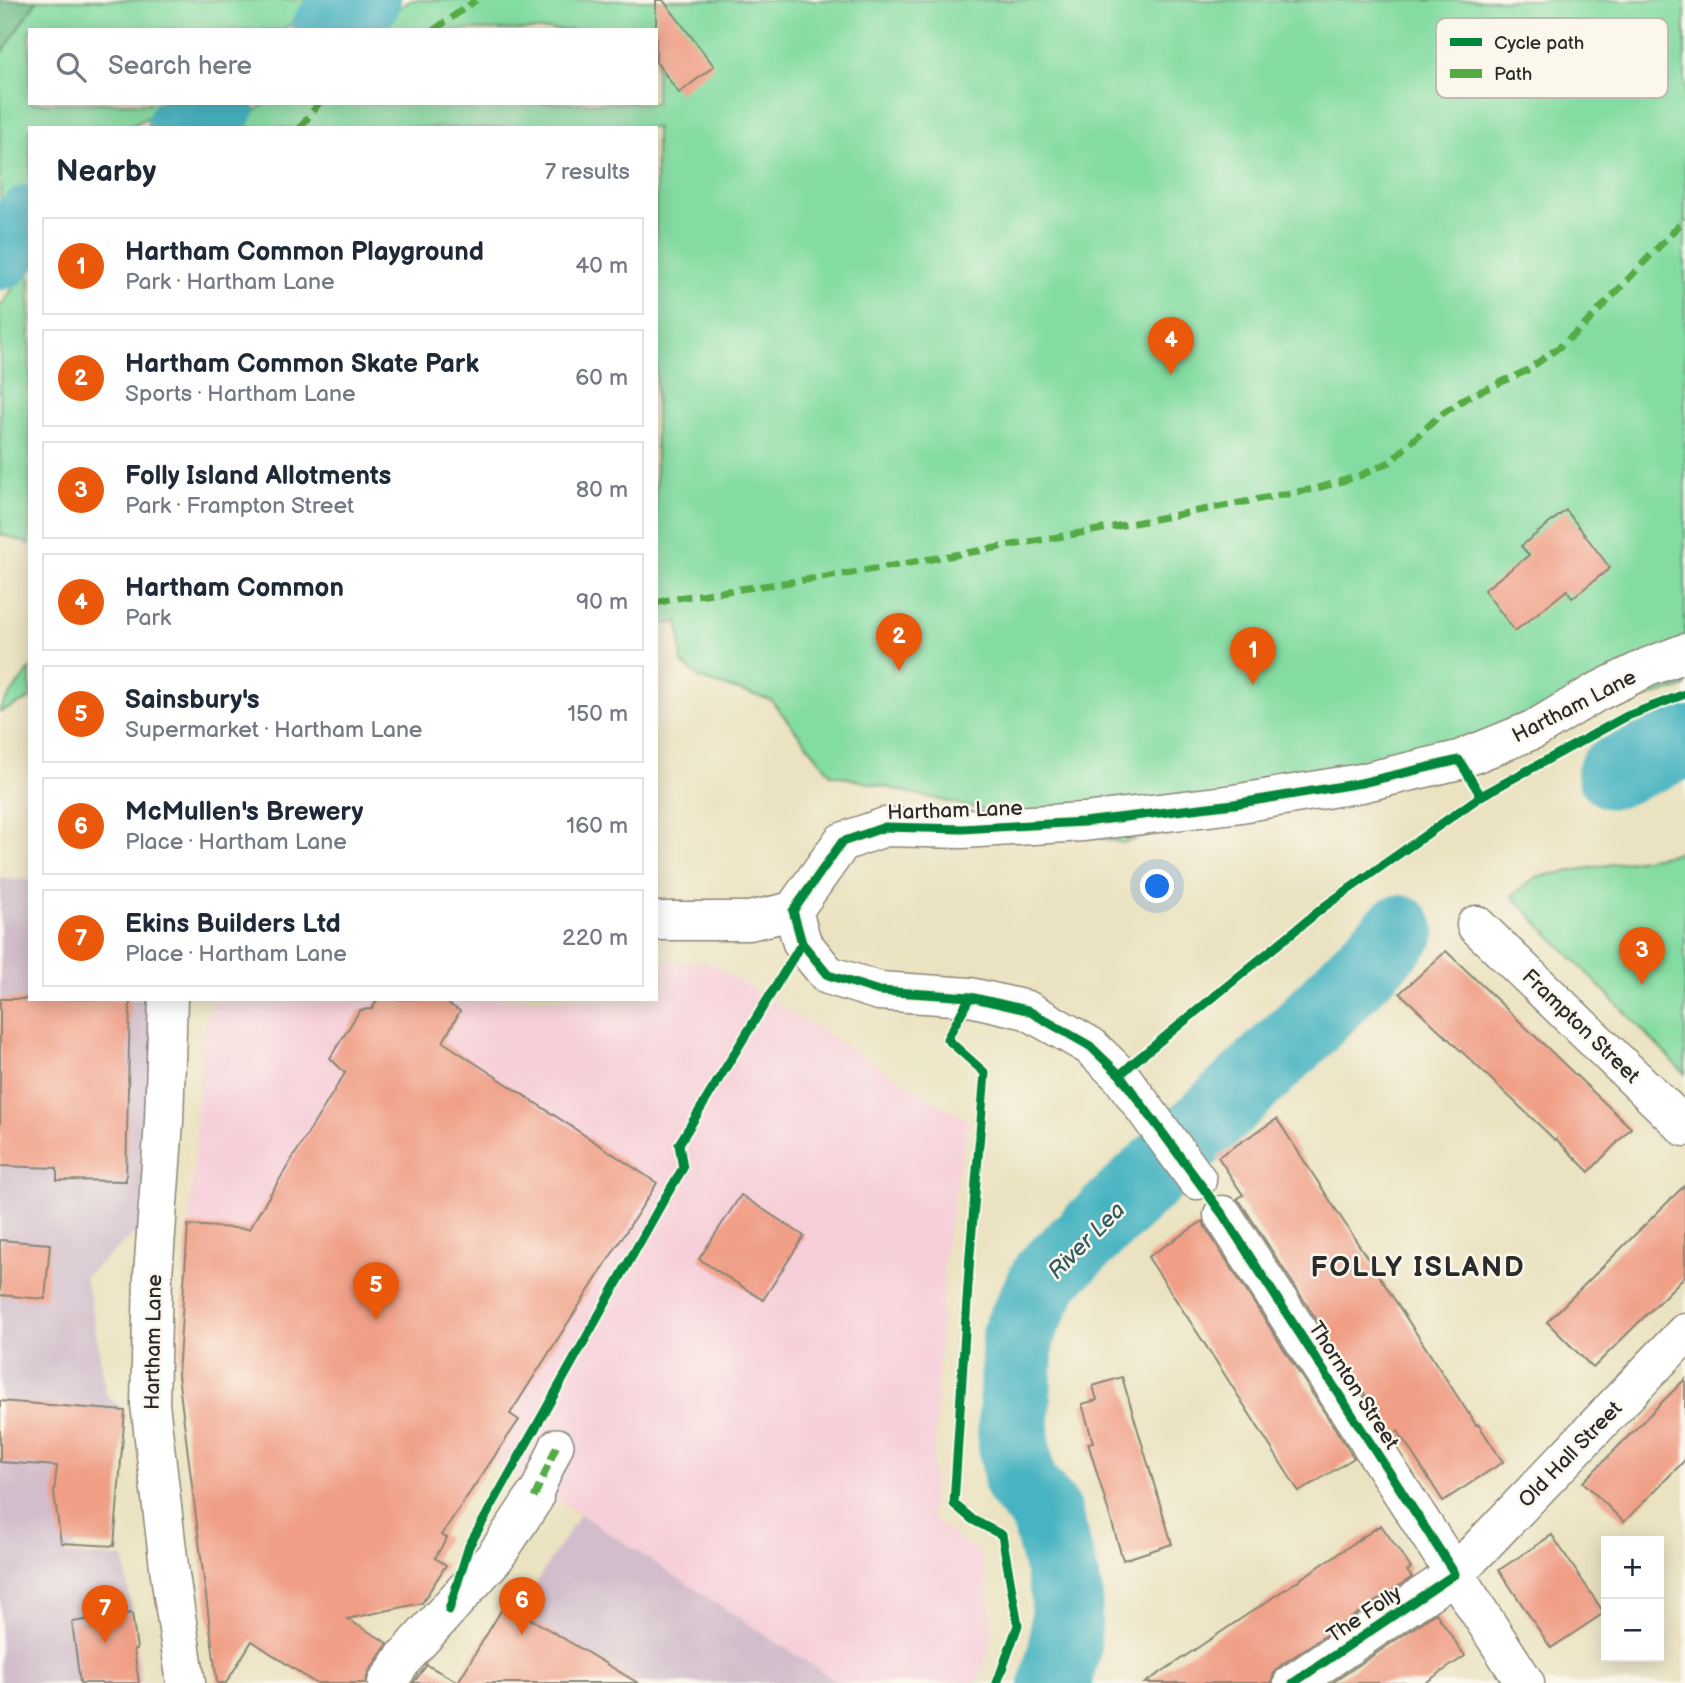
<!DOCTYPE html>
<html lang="en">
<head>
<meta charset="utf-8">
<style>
	:root { --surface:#fff; --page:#f6f6f7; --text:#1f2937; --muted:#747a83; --line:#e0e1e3; --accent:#ea580c }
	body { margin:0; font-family:"Balsamiq Sans",sans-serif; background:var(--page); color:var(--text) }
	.controls { position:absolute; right:21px; bottom:21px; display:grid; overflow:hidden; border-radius:0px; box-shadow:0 4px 18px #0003 }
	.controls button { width:63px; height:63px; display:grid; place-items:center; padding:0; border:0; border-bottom:2px solid var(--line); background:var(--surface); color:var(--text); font:35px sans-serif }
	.you { position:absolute; left:1158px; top:887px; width:24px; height:24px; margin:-18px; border:5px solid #fff; border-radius:50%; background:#1a73e8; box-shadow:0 0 0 10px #1a73e833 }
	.badge { display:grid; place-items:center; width:46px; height:46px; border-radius:50%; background:var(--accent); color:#fff; font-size:23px; font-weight:700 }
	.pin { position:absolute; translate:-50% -58px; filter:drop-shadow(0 2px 4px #0008) }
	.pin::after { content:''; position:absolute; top:37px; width:24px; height:21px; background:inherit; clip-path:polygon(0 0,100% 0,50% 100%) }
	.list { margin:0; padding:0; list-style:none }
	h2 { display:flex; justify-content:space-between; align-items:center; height:91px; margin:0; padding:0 28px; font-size:30px }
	h2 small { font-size:23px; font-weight:400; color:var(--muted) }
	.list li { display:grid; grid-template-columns:46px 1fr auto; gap:21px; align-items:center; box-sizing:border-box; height:98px; margin:0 14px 14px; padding:0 14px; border:2px solid var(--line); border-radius:0px }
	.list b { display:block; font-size:26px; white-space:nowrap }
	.list p { margin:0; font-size:23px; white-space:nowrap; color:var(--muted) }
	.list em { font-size:23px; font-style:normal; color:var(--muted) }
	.icon { flex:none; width:38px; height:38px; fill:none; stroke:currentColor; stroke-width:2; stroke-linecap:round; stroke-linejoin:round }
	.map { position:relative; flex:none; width:1685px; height:1683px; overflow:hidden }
	.search { position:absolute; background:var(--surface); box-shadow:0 4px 18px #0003; left:28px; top:28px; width:630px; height:77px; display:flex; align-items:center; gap:18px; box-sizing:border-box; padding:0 24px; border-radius:0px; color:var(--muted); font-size:26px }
	.panel { position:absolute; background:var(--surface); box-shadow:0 4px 18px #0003; left:28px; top:126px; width:630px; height:875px; border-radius:0px }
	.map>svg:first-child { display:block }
	.built { fill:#f6cfd9 }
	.industrial { fill:#d1bdcb }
	.green { fill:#83dca1; stroke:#578466; stroke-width:2 }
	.forest { fill:#6abc87; stroke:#4a7459; stroke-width:2 }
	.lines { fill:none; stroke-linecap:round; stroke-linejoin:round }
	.river { stroke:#46b4c1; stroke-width:72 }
	.building { fill:#f09e85 }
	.pedestrian-casing { stroke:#8a8676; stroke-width:36 }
	.minor-casing { stroke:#8a8676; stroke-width:41 }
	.pedestrian { stroke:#fff; stroke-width:33 }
	.minor { stroke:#fff; stroke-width:38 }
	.quiet { stroke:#54ab44; stroke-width:7; stroke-dasharray:14 7; stroke-linecap:butt }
	.cycleway-casing { stroke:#fbf7ec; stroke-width:13 }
	.cycleway { stroke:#00873e; stroke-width:9 }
	.labels { text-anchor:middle; stroke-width:5; stroke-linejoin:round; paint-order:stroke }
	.street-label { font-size:21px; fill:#2b2b2b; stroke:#fbf7ec }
	.water-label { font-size:23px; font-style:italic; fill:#345b60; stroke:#fbf7ec }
	.district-label { font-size:28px; font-weight:bold; letter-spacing:2px; fill:#2b2b2b; stroke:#fbf7ec }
	.key { fill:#fbf7ec; stroke:#bdbab2; stroke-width:2 }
	.key-label { font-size:19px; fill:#2b2b2b }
</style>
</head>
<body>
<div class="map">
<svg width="1685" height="1683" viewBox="0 0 1685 1683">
	<rect width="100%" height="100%" fill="#fbf7ec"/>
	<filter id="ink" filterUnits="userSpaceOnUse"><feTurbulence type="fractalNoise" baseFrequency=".0143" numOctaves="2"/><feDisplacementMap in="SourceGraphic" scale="14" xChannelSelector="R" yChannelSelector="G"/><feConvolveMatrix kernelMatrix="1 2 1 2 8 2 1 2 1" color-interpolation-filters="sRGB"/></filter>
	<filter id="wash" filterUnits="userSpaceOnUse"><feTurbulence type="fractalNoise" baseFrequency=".00686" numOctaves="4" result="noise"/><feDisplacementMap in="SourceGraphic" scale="28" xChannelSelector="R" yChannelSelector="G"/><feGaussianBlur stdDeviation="1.57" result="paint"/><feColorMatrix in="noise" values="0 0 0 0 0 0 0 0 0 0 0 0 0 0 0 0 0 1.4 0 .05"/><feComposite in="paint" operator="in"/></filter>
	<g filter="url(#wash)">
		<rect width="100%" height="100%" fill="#eae2c0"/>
		<polygon class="built" points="656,962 708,962 968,1121 945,1249 931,1516 964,1544 979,1550 991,1610 993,1631 986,1662 976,1683 839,1683 580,1514 491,1461 179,1372 203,1029 216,999 656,999"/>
		<g class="industrial">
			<polygon points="0,879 30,880 30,999 158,999 140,1229 84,1277 91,1302 106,1395 125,1411 114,1546 75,1544 65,1554 124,1558 141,1683 0,1683"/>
			<polygon points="580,1514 839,1683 425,1683 434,1669 458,1682 505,1604 521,1613 542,1573"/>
		</g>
		<g class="green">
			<polygon points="37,0 321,0 283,30 30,30 30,103 176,103 127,128 30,128 30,186 19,194 0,212 0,56"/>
			<polygon points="411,0 1685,0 1685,687 1123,843 831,774 771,700 701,679 682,663 679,622 656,625 656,128 232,128 266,103 656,103 656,30 370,30"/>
			<polygon points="30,266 30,544 0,534 0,307 23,274"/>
			<polygon points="30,669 30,699 0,712 0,708"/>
			<polygon points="1685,852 1685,1074 1512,896 1536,877"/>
		</g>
		<polygon class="forest" points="0,0 37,0 0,56"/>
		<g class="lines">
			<g class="river">
				<polyline points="327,30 365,0"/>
				<polyline points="182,128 220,103"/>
				<polyline points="0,254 4,248 30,221"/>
				<polyline points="1613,773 1685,742"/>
				<polyline points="1055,1683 1065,1648 1067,1594 1046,1513 1020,1482 1013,1439 1018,1334 1047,1275 1303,1031 1399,931"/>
			</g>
		</g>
		<g id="blocks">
			<g class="building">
				<polygon points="656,0 663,0 714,66 679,93 656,62"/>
				<polygon points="1566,510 1610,568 1572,598 1567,590 1515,631 1484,590 1529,555 1521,546"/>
				<polygon points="1446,951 1631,1128 1589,1172 1556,1139 1555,1140 1400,993"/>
				<polygon points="0,999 130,999 126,1181 57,1180 57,1168 0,1166"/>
				<polygon points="378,999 440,999 460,1011 443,1042 657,1183 510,1414 519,1420 441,1535 447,1538 435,1558 446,1565 422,1603 347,1619 388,1643 369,1671 365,1683 315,1683 252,1641 226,1683 217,1683 178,1375 188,1225 249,1229 345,1073 330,1058 360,1010 372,1009"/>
				<polygon points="1277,1119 1476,1425 1478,1424 1503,1462 1443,1501 1398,1431 1391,1435 1241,1203 1237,1199 1243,1195 1218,1157"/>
				<polygon points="1685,1185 1685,1276 1593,1368 1547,1322"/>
				<polygon points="741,1195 804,1236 763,1300 699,1259"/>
				<polygon points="1203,1221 1205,1227 1354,1458 1299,1492 1225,1375 1148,1257"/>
				<polygon points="0,1240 50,1244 45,1299 0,1295"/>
				<polygon points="1122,1377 1172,1544 1123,1560 1088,1443 1093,1442 1082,1404 1097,1400 1093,1386"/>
				<polygon points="1685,1379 1685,1460 1624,1522 1583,1482"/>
				<polygon points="0,1401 125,1411 114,1546 61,1543 54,1492 57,1466 0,1462"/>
				<polygon points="1381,1525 1411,1568 1407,1571 1412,1577 1281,1665 1274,1673 1271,1683 1145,1683"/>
				<polygon points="1552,1535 1604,1613 1551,1648 1499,1570"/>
				<polygon points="505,1604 521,1613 638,1683 413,1683 427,1665 458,1682"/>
				<polygon points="132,1613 137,1649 134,1650 139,1683 80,1683 72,1622"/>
				<polygon points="1436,1613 1465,1656 1425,1683 1332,1683"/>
			</g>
		</g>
	</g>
	<g filter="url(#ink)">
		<use href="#blocks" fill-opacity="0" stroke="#8a8676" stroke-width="2"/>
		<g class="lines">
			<g class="pedestrian-casing">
				<polyline id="pedestrian" points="534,1498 557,1445"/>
			</g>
			<g class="minor-casing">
				<g id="minor">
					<polyline points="656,921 749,921 793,911"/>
					<polyline points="1476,925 1685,1127"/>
					<polyline points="168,999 164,1121 153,1275 150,1404 170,1575 186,1683"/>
					<polyline points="1197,1180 1120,1075 1090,1046 1027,1010 970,997 879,991 828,975 802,943 793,911 842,842 885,827 962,829 1084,822 1234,804 1361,783 1459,760 1535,729 1595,693 1648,667 1685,653"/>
					<polyline points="1223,1215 1525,1683"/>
					<polyline points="387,1683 404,1658 495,1557 534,1498"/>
					<polyline points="1293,1683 1455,1574 1685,1333"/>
				</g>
			</g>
			<use href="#pedestrian" class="pedestrian"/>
			<use href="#minor" class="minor"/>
			<g class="quiet">
				<polyline points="434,30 476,0"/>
				<polyline points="300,128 319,103"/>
				<polyline points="656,603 677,598 840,575 1092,531 1318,488 1359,476 1390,462 1439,416 1466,398 1526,371 1558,348 1584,326 1685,219"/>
				<polyline points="534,1498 557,1445"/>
			</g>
			<g class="cycleway-casing">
				<g id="cycleway">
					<polyline points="970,997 947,1039 985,1073 970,1254 954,1504 973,1520 1002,1535 1018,1625 997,1683"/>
					<polyline points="1120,1075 1133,1063 1325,906 1481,796 1627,716 1685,694"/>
					<polyline points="449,1610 469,1546 663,1201 683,1168 679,1144 802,943"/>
					<polyline points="1293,1683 1455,1574 1223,1215 1120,1075 1090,1046 1027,1010 970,997 879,991 828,975 802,943 793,911 842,842 885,827 962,829 1084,822 1234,804 1361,783 1459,760 1481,796"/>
				</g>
			</g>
			<use href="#cycleway" class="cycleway"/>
		</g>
	</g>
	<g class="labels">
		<g class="street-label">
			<text transform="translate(1574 706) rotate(-27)" y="7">Hartham Lane</text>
			<text transform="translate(955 810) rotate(-2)" y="7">Hartham Lane</text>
			<text transform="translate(1581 1026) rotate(44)" y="7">Frampton Street</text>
			<text transform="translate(153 1342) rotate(-89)" y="7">Hartham Lane</text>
			<text transform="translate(1354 1385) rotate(57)" y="7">Thornton Street</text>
			<text transform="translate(1570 1454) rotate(-46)" y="7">Old Hall Street</text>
			<text transform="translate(1364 1614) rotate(-34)" y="7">The Folly</text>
		</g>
		<g class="water-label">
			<text transform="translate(1086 1240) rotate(-45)" y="8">River Lea</text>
		</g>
		<g class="district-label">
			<text x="1418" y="1276">FOLLY ISLAND</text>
		</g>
	</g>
	<rect x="1436" y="18" width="232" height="80" rx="10" class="key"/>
	<rect x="1450" y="38" width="32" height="8" fill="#00873e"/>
	<rect x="1450" y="69" width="32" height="9" fill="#54ab44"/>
	<g class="key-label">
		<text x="1494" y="49">Cycle path</text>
		<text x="1494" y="80">Path</text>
	</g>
</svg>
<div class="controls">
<button>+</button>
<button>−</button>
</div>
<div class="you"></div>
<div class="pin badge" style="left:1253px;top:685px">1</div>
<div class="pin badge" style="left:899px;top:671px">2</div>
<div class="pin badge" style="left:1642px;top:985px">3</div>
<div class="pin badge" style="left:1171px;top:375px">4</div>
<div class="pin badge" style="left:376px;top:1320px">5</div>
<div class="pin badge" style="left:522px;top:1635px">6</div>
<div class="pin badge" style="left:105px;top:1643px">7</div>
<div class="search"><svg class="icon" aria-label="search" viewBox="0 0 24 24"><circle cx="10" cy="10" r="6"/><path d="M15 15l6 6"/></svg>Search here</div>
<section class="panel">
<h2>Nearby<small>7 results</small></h2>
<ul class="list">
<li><span class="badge">1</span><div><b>Hartham Common Playground</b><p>Park · Hartham Lane</p></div><em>40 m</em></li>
<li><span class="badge">2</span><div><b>Hartham Common Skate Park</b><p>Sports · Hartham Lane</p></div><em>60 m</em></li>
<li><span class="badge">3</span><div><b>Folly Island Allotments</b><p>Park · Frampton Street</p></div><em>80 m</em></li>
<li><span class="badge">4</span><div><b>Hartham Common</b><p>Park</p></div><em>90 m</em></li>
<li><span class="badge">5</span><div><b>Sainsbury's</b><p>Supermarket · Hartham Lane</p></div><em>150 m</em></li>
<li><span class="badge">6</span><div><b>McMullen's Brewery</b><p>Place · Hartham Lane</p></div><em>160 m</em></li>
<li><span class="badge">7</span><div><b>Ekins Builders Ltd</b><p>Place · Hartham Lane</p></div><em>220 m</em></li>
</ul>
</section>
</div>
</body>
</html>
